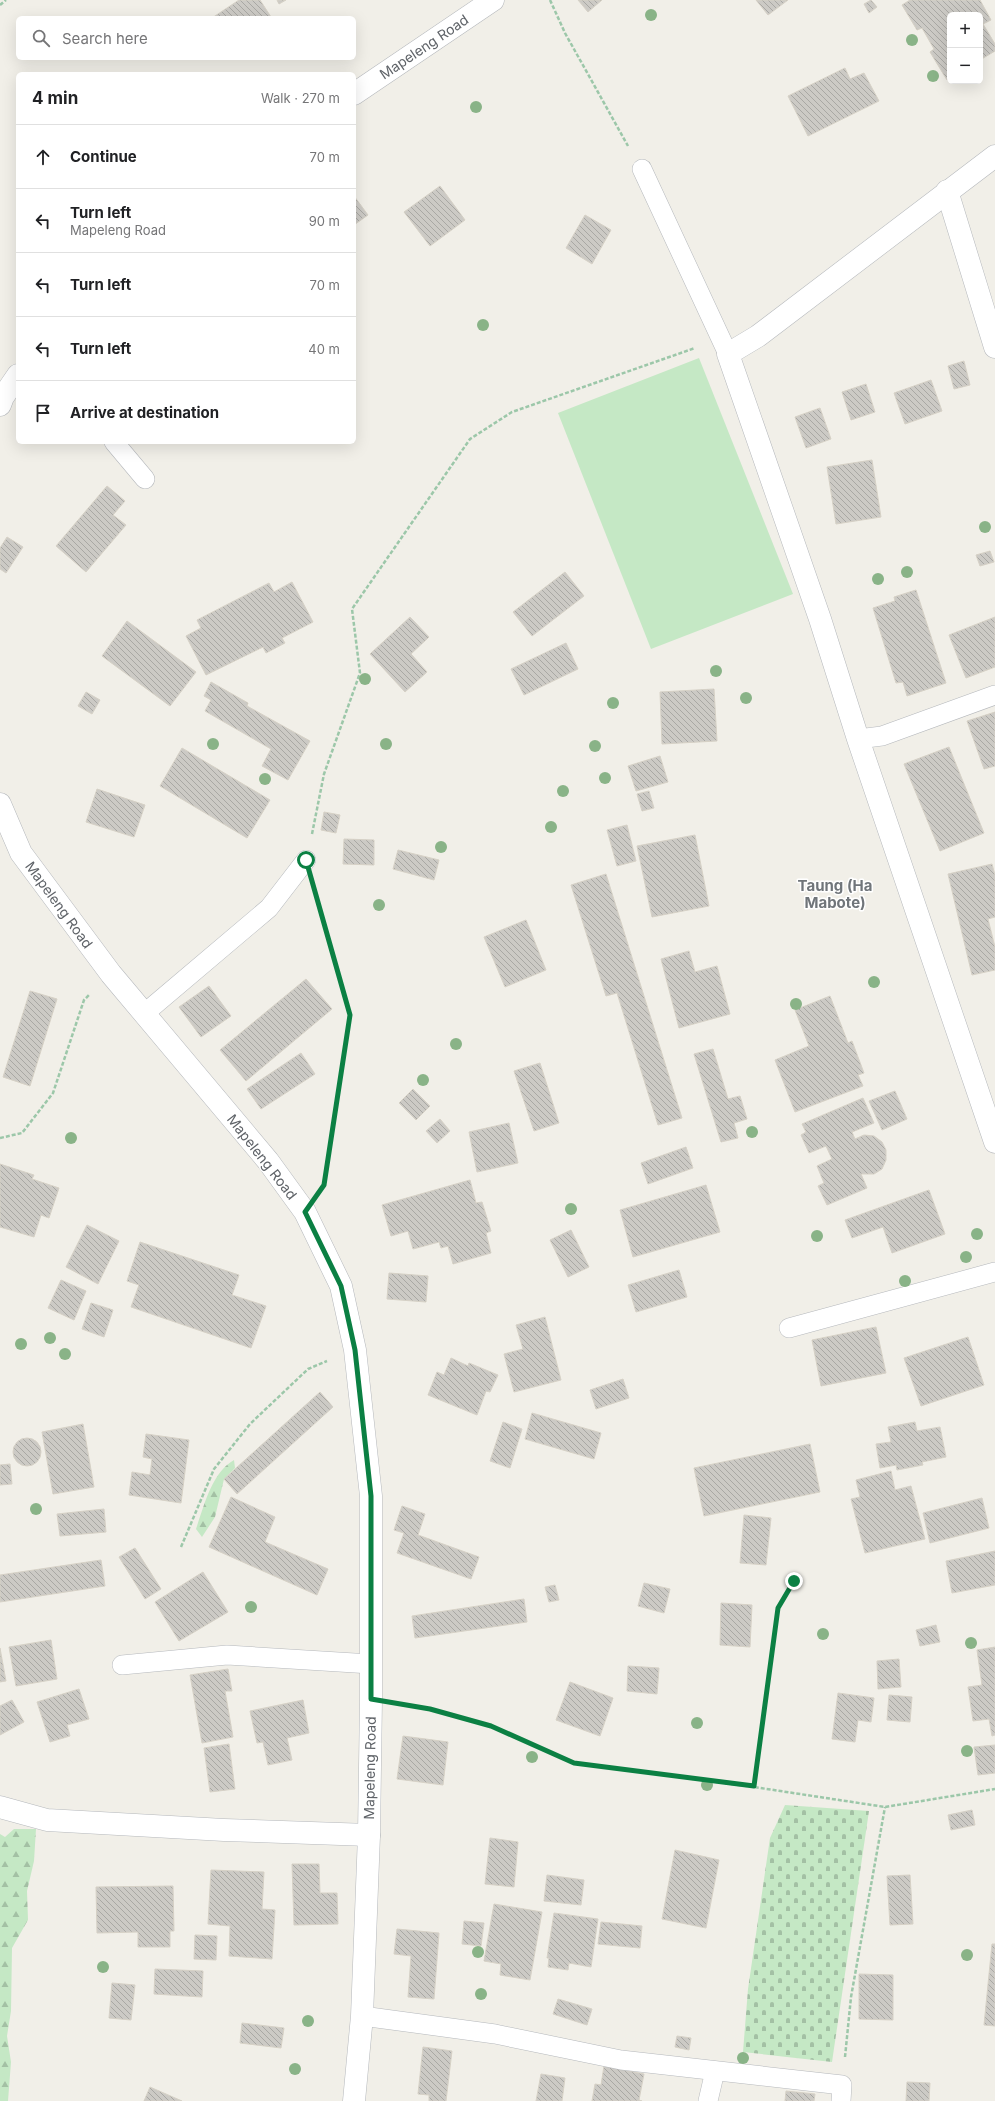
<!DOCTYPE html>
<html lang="en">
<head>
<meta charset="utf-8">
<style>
	:root { --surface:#fff; --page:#f2f2f2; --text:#202124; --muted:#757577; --line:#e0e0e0 }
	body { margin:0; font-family:Inter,sans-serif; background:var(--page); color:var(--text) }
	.controls { position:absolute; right:12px; top:12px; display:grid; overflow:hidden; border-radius:6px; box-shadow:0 4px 16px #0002 }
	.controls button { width:36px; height:36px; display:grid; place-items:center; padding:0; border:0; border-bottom:1px solid var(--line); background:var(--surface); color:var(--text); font:20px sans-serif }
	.stop { position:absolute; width:12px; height:12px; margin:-9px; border:3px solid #0b8043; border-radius:50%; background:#fff }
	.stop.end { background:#0b8043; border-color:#fff; box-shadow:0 1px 4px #0008 }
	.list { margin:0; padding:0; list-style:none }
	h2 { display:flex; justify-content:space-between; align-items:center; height:52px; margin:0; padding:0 16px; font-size:17px }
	h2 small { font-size:13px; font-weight:400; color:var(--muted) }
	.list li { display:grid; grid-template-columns:26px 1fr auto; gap:12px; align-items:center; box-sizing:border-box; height:64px; padding:0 16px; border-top:1px solid var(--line) }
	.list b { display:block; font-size:15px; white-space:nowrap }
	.list p { margin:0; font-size:13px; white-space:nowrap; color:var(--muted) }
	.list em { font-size:13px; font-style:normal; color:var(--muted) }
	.icon { flex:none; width:22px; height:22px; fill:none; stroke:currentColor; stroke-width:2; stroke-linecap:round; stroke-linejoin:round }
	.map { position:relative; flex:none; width:995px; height:2101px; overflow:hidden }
	.search { position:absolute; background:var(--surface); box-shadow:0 4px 16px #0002; left:16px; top:16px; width:340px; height:44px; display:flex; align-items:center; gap:10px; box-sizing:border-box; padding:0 14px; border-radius:6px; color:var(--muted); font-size:15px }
	.panel { position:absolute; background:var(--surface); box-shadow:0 4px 16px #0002; left:16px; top:72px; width:340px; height:372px; border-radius:6px }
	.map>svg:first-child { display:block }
	.forest { fill:url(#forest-firs) }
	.cemetery { fill:url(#cemetery-stones) }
	.green { fill:#c5e8c5 }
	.building { fill:url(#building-back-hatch); stroke:#d6d1c6 }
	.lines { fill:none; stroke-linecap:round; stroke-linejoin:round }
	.service-casing { stroke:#b5b8bc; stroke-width:20 }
	.minor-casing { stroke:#b5b8bc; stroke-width:23 }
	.tertiary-casing { stroke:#b5b8bc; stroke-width:23 }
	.path { stroke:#9cc7a9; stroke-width:2.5; stroke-dasharray:4 2; stroke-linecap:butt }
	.service { stroke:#fff; stroke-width:19 }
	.minor { stroke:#fff; stroke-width:22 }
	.tertiary { stroke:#fff; stroke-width:22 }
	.tree { fill:#89b387 }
	.route { stroke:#0b8043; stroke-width:5 }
	.labels { text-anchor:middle; stroke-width:3; stroke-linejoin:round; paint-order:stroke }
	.street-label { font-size:14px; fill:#5f6368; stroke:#fff }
	.neighbourhood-label { font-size:15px; font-weight:bold; fill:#70757a; stroke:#fff }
</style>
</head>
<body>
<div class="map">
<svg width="995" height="2101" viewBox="0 0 995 2101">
	<defs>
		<pattern id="forest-firs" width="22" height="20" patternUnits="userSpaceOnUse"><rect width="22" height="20" fill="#c5e8c5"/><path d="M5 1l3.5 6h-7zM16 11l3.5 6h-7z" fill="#a3c0a4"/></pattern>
		<pattern id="cemetery-stones" width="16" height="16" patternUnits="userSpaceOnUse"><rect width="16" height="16" fill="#c5e8c5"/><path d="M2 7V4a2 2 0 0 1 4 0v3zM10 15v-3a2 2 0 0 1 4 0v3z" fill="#a3c0a4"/></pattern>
		<pattern id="building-back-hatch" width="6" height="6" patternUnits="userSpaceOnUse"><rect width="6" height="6" fill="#cccac5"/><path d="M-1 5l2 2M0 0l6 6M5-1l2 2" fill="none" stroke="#a9a8a4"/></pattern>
	</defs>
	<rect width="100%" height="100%" fill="#f1efe8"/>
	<g class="forest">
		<path d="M234,1460L235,1468L224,1479L215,1517L202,1537L196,1529C204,1506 212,1472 234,1460Z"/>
		<polygon points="14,1829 36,1829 34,1861 27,1891 28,1920 12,1948 11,2011 7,2036 11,2062 8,2101 0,2101 0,1834 5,1837"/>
	</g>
	<polygon class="cemetery" points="785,1805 869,1811 832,2062 743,2052 748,1989 770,1838"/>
	<polygon class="green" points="699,358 793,594 651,649 558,413"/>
	<g class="building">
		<polygon points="239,0 260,0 271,17 212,18"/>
		<polygon points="277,0 286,0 279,4"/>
		<polygon points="578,0 602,0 588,12"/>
		<polygon points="756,0 788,0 768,15"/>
		<polygon points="871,0 877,7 869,13 864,4"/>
		<polygon points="910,0 980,0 991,20 983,24 995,44 995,51 980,60 980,15 950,15 950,78 947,80 930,52 934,49 922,28 917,30 902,5"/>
		<polygon points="845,68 850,79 864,73 879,101 808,136 788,96"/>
		<polygon points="440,186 465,220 430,246 404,212"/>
		<polygon points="354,196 368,215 354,225"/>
		<polygon points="585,215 611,230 592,264 566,248"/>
		<polygon points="964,361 970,385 954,389 948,366"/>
		<polygon points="931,380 942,411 905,424 894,393"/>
		<polygon points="866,384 875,412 851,420 842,392"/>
		<polygon points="820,408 831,439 806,448 795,417"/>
		<polygon points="872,460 881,517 836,524 827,467"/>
		<polygon points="107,486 125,501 113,515 126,525 86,572 56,546"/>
		<polygon points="7,537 23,547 6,573 0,569 0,548"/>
		<polygon points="990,551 994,562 980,566 976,555"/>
		<polygon points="565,572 584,596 532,636 513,612"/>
		<polygon points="292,582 313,622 282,638 285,643 266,653 263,647 206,675 186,636 201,628 197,620 269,583 274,592"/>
		<polygon points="916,590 946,683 907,696 903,682 896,683 873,608 895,601 894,597"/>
		<polygon points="410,617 429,637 411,654 427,672 405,692 370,654"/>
		<polygon points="995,617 995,667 966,678 949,635"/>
		<polygon points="127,621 196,672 170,706 102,656"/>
		<polygon points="566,643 578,669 524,695 511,669"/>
		<polygon points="211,682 248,703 247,706 310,741 288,780 262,766 271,749 205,711 211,700 204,696"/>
		<polygon points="714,689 717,741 662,744 660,692"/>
		<polygon points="86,692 100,700 92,714 78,706"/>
		<polygon points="995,712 995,766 984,769 967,721"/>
		<polygon points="949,747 984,833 940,851 904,764"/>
		<polygon points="182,748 270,800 247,838 160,786"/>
		<polygon points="660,756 668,782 636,791 628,766"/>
		<polygon points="97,789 145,805 134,837 86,822"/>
		<polygon points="649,791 654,808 642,811 637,794"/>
		<polygon points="324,812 340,815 336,833 321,830"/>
		<polygon points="627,825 636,861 617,866 607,830"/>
		<polygon points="695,835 709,906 652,917 637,846"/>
		<polygon points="344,839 374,840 374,865 343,864"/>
		<polygon points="398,850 439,860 434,880 393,869"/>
		<polygon points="992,864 995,875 995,917 988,919 995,947 995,970 972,975 948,874"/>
		<polygon points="606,874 682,1118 658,1125 617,993 606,996 571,885"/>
		<polygon points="526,920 546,970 505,987 484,937"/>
		<polygon points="689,951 695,972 717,966 730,1014 679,1028 661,959"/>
		<polygon points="306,979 332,1009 246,1081 220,1050"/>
		<polygon points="209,986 231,1016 201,1037 179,1007"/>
		<polygon points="30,991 57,999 30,1086 3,1077"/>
		<polygon points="830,996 848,1043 852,1041 864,1073 858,1075 863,1086 795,1112 775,1060 809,1046 795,1010"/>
		<polygon points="713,1049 728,1099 740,1096 747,1119 734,1123 738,1138 721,1142 694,1054"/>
		<polygon points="301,1053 315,1074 261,1109 247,1089"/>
		<polygon points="540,1063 559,1123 534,1131 514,1071"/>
		<polygon points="413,1089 430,1106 416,1120 399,1103"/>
		<polygon points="895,1091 907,1119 882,1130 869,1101"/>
		<polygon points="863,1098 874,1123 852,1132 855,1139 864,1135 874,1136 882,1142 886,1150 886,1160 882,1169 874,1174 861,1174 867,1188 827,1205 818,1186 824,1183 817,1166 832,1159 826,1146 809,1153 801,1135 806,1132 802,1124"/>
		<polygon points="440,1119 450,1131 437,1143 426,1131"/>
		<polygon points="509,1123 518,1163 477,1172 469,1132"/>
		<polygon points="686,1147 693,1168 648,1184 641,1163"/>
		<polygon points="0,1164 34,1175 32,1179 59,1188 49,1218 41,1215 34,1237 0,1227"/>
		<polygon points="470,1180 476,1203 482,1202 491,1231 486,1233 491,1253 453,1264 448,1246 441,1248 439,1242 413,1249 408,1231 391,1236 382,1205"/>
		<polygon points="706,1185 720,1232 633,1257 620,1210"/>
		<polygon points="929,1190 945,1234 892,1253 883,1227 852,1238 845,1220"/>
		<polygon points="87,1225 119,1241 98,1284 66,1267"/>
		<polygon points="571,1230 589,1267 568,1277 550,1240"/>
		<polygon points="140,1242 239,1275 232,1295 266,1306 251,1348 131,1307 139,1285 127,1281"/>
		<polygon points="679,1270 687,1297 636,1312 628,1285"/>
		<polygon points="389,1273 428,1276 426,1302 387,1299"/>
		<polygon points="61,1280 86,1291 74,1320 48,1308"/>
		<polygon points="91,1303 113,1310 104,1337 82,1329"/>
		<polygon points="545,1317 561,1380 514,1392 504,1354 523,1349 516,1325"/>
		<polygon points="876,1327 886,1373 821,1386 812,1340"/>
		<polygon points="968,1337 984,1385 921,1406 904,1358"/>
		<polygon points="451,1358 468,1366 469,1363 498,1375 490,1392 486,1391 477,1415 428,1395 437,1372 444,1375"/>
		<polygon points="623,1379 629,1398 596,1409 590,1390"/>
		<polygon points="320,1392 333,1407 237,1494 224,1479"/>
		<polygon points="532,1413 601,1433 594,1459 525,1439"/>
		<polygon points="503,1422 522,1429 510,1468 490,1461"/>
		<polygon points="915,1422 917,1431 940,1427 946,1457 922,1462 923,1465 897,1470 896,1465 880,1468 876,1444 891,1442 888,1427"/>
		<polygon points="83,1424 94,1487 53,1494 42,1432"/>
		<polygon points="146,1434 189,1440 181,1503 129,1495 132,1472 150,1475 152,1459 143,1457"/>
		<circle cx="27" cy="1452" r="14"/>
		<polygon points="810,1444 820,1492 704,1516 694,1468"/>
		<polygon points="10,1464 12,1484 0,1485 0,1465"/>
		<polygon points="891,1471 895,1490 911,1486 925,1539 865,1553 851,1499 860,1497 856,1480"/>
		<polygon points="231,1497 275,1517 265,1542 328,1569 317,1595 209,1547"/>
		<polygon points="982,1498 989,1528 930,1543 923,1513"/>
		<polygon points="402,1506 425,1514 418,1535 479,1557 471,1579 397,1553 404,1533 394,1530"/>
		<polygon points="104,1509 106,1532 60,1536 57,1514"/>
		<polygon points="744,1515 771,1518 766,1565 740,1563"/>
		<polygon points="135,1548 161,1589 145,1599 119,1557"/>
		<polygon points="995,1551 995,1585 952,1593 946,1561"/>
		<polygon points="101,1560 105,1586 0,1602 0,1575"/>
		<polygon points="203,1572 228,1612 179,1641 155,1602"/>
		<polygon points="644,1583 670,1589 664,1613 638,1606"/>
		<polygon points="555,1585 559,1600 549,1602 545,1587"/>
		<polygon points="524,1599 527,1622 415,1638 412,1616"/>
		<polygon points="721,1603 752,1605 750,1647 720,1645"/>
		<polygon points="936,1625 940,1642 920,1646 916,1630"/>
		<polygon points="51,1640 57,1679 16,1686 9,1647"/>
		<polygon points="995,1647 995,1735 992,1736 989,1719 973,1721 968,1687 982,1685 977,1650"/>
		<polygon points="0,1648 6,1681 0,1682"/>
		<polygon points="899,1659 901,1687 878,1689 877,1661"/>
		<polygon points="628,1666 659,1668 657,1694 627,1691"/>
		<polygon points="228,1669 232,1691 225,1691 233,1737 202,1743 190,1675"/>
		<polygon points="570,1682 613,1698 600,1736 556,1720"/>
		<polygon points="79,1689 89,1719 67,1725 70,1736 50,1742 37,1702"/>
		<polygon points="838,1693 874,1698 871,1722 858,1720 855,1742 832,1739"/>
		<polygon points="889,1695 912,1697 910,1722 887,1720"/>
		<polygon points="12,1700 24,1722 0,1735 0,1706"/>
		<polygon points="303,1700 309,1733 287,1738 292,1760 268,1765 263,1742 257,1743 250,1711"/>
		<polygon points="403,1736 448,1742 443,1785 397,1779"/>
		<polygon points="229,1744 235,1789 210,1792 204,1748"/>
		<polygon points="995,1745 995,1773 978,1775 974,1747"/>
		<polygon points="972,1810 975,1825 951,1830 948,1815"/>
		<polygon points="490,1838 518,1842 514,1887 485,1884"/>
		<polygon points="675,1850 719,1860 706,1928 662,1919"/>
		<polygon points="292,1864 319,1864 320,1893 337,1893 338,1924 294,1925"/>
		<polygon points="211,1870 264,1872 262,1909 275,1910 272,1959 229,1956 230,1926 208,1924"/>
		<polygon points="547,1875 584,1880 581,1905 544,1901"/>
		<polygon points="910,1875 913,1924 890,1925 887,1876"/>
		<polygon points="173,1886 174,1931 170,1931 170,1947 138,1947 138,1932 97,1933 96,1887"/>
		<polygon points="494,1904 542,1912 530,1980 500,1975 501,1964 484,1961"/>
		<polygon points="554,1913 598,1919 591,1967 569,1963 568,1970 548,1967 549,1958 547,1958"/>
		<polygon points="464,1921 484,1923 481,1946 462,1944"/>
		<polygon points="601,1922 642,1926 640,1948 598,1944"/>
		<polygon points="397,1929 439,1933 434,1999 408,1997 411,1956 394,1954"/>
		<polygon points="195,1935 217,1936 216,1960 194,1959"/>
		<polygon points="992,1944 995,1944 995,2026 984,2025"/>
		<polygon points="155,1969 203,1971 202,1997 154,1994"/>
		<polygon points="859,1974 893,1975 893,2020 859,2019"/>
		<polygon points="112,1983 135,1985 131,2020 109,2018"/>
		<polygon points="558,1999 592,2009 587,2025 553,2014"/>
		<polygon points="242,2023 284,2028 281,2048 240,2043"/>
		<polygon points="677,2036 691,2038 689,2050 675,2047"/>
		<polygon points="423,2047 452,2051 446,2101 429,2101 429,2095 418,2094"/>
		<polygon points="604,2066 644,2074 639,2100 642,2101 592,2101 595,2084 601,2085"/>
		<polygon points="541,2074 565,2078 562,2101 536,2101"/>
		<polygon points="907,2082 930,2083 929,2101 906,2101"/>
		<polygon points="150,2087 182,2101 144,2101"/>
		<polygon points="786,2091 815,2094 814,2101 785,2101"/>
	</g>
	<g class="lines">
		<g class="service-casing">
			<g id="service">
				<polyline points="642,169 728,354"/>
				<polyline points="114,442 145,479"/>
				<polyline points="858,739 882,736 995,695"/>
				<polyline points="145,1013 269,908 306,860"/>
				<polyline points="789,1328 995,1272"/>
				<polyline points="122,1665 227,1655 371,1664"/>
				<polyline points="362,2016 495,2034 621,2060 842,2085 841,2101"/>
				<polyline points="708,2101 715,2071"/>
			</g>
		</g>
		<g class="minor-casing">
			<g id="minor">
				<polyline points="995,156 758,336 728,354 820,619 858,739 995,1142"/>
				<polyline points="947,191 995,347"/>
				<polyline points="0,1807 47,1820 224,1830 369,1835"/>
			</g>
		</g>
		<g class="tertiary-casing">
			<g id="tertiary">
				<polyline points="354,94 493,0"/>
				<polyline points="0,405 3,397 18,375"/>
				<polyline points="0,804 21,853 111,974 268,1161 305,1212 341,1286 355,1350 371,1496 371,1699 369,1835 362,2016 354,2101"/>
			</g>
		</g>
		<g class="path">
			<polyline points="550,0 565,33 628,146"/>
			<polyline points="0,5 6,0"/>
			<polyline points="312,834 324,774 360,673 352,609 470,439 512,412 695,348"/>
			<polyline points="316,895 350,1015 323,1187"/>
			<polyline points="0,1138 22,1133 53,1093 84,1000 90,994"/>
			<polyline points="181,1547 214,1469 250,1424 308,1369 327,1361"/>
			<polyline points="401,1704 430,1709 491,1726 574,1763 754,1787 885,1807 995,1789"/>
			<polyline points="754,1787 778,1608 794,1581"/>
			<polyline points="845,2057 851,1997 885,1807"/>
		</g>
		<use href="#service" class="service"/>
		<use href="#minor" class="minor"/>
		<use href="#tertiary" class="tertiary"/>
	</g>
	<g class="tree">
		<circle cx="651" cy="15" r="6"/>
		<circle cx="912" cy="40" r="6"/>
		<circle cx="933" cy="76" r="6"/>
		<circle cx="476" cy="107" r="6"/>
		<circle cx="483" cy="325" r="6"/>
		<circle cx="985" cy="527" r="6"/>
		<circle cx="907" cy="572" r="6"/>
		<circle cx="878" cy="579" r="6"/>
		<circle cx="716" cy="671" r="6"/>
		<circle cx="365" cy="679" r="6"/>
		<circle cx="746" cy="698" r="6"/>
		<circle cx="613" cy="703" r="6"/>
		<circle cx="213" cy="744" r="6"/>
		<circle cx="386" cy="744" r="6"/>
		<circle cx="595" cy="746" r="6"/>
		<circle cx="605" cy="778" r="6"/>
		<circle cx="265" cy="779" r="6"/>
		<circle cx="563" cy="791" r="6"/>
		<circle cx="551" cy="827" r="6"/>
		<circle cx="441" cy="847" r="6"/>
		<circle cx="379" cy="905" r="6"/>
		<circle cx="874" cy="982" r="6"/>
		<circle cx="796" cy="1004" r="6"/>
		<circle cx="456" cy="1044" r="6"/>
		<circle cx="423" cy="1080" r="6"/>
		<circle cx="752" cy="1132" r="6"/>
		<circle cx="71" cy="1138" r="6"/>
		<circle cx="571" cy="1209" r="6"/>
		<circle cx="977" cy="1234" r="6"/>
		<circle cx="817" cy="1236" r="6"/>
		<circle cx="966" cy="1257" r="6"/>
		<circle cx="905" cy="1281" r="6"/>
		<circle cx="50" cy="1338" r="6"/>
		<circle cx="21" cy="1344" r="6"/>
		<circle cx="65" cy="1354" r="6"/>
		<circle cx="36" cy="1509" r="6"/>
		<circle cx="251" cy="1607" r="6"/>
		<circle cx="823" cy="1634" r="6"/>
		<circle cx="971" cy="1643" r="6"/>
		<circle cx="697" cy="1723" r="6"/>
		<circle cx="967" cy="1751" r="6"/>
		<circle cx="532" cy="1757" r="6"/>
		<circle cx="707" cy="1785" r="6"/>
		<circle cx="478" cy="1952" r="6"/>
		<circle cx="967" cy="1955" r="6"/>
		<circle cx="103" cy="1967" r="6"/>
		<circle cx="481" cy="1994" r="6"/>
		<circle cx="308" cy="2021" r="6"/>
		<circle cx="743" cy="2058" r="6"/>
		<circle cx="295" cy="2069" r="6"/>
	</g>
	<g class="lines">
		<polyline class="route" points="306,860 350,1015 324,1185 305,1212 341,1286 355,1350 371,1496 371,1699 430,1709 491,1726 574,1763 754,1786 778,1608 794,1581"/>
	</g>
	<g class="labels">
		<g class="street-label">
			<text transform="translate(424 47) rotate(-34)" y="5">Mapeleng Road</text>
			<text transform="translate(59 905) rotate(54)" y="5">Mapeleng Road</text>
			<text transform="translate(262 1157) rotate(52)" y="5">Mapeleng Road</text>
			<text transform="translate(370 1768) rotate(-89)" y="5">Mapeleng Road</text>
		</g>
		<g class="neighbourhood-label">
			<text x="835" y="891">Taung (Ha<tspan x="835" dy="17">Mabote)</tspan></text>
		</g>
	</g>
</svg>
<div class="controls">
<button>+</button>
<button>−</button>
</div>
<div class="stop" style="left:306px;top:860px"></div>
<div class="stop end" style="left:794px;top:1581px"></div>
<div class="search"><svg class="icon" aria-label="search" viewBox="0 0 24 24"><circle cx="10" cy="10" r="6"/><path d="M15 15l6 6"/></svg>Search here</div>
<section class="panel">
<h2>4 min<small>Walk · 270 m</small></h2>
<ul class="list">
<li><svg class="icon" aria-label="ahead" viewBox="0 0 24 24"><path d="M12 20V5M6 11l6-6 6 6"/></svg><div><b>Continue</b></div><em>70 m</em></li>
<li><svg class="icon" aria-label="left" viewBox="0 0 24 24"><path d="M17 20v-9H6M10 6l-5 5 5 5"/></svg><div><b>Turn left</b><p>Mapeleng Road</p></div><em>90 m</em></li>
<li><svg class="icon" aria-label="left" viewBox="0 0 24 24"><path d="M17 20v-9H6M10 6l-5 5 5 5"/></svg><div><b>Turn left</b></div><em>70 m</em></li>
<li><svg class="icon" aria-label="left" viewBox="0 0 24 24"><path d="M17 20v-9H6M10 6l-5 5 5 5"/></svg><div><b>Turn left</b></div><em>40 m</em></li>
<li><svg class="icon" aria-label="arrive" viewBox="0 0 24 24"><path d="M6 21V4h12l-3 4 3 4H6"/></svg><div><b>Arrive at destination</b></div></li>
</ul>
</section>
</div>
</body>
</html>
